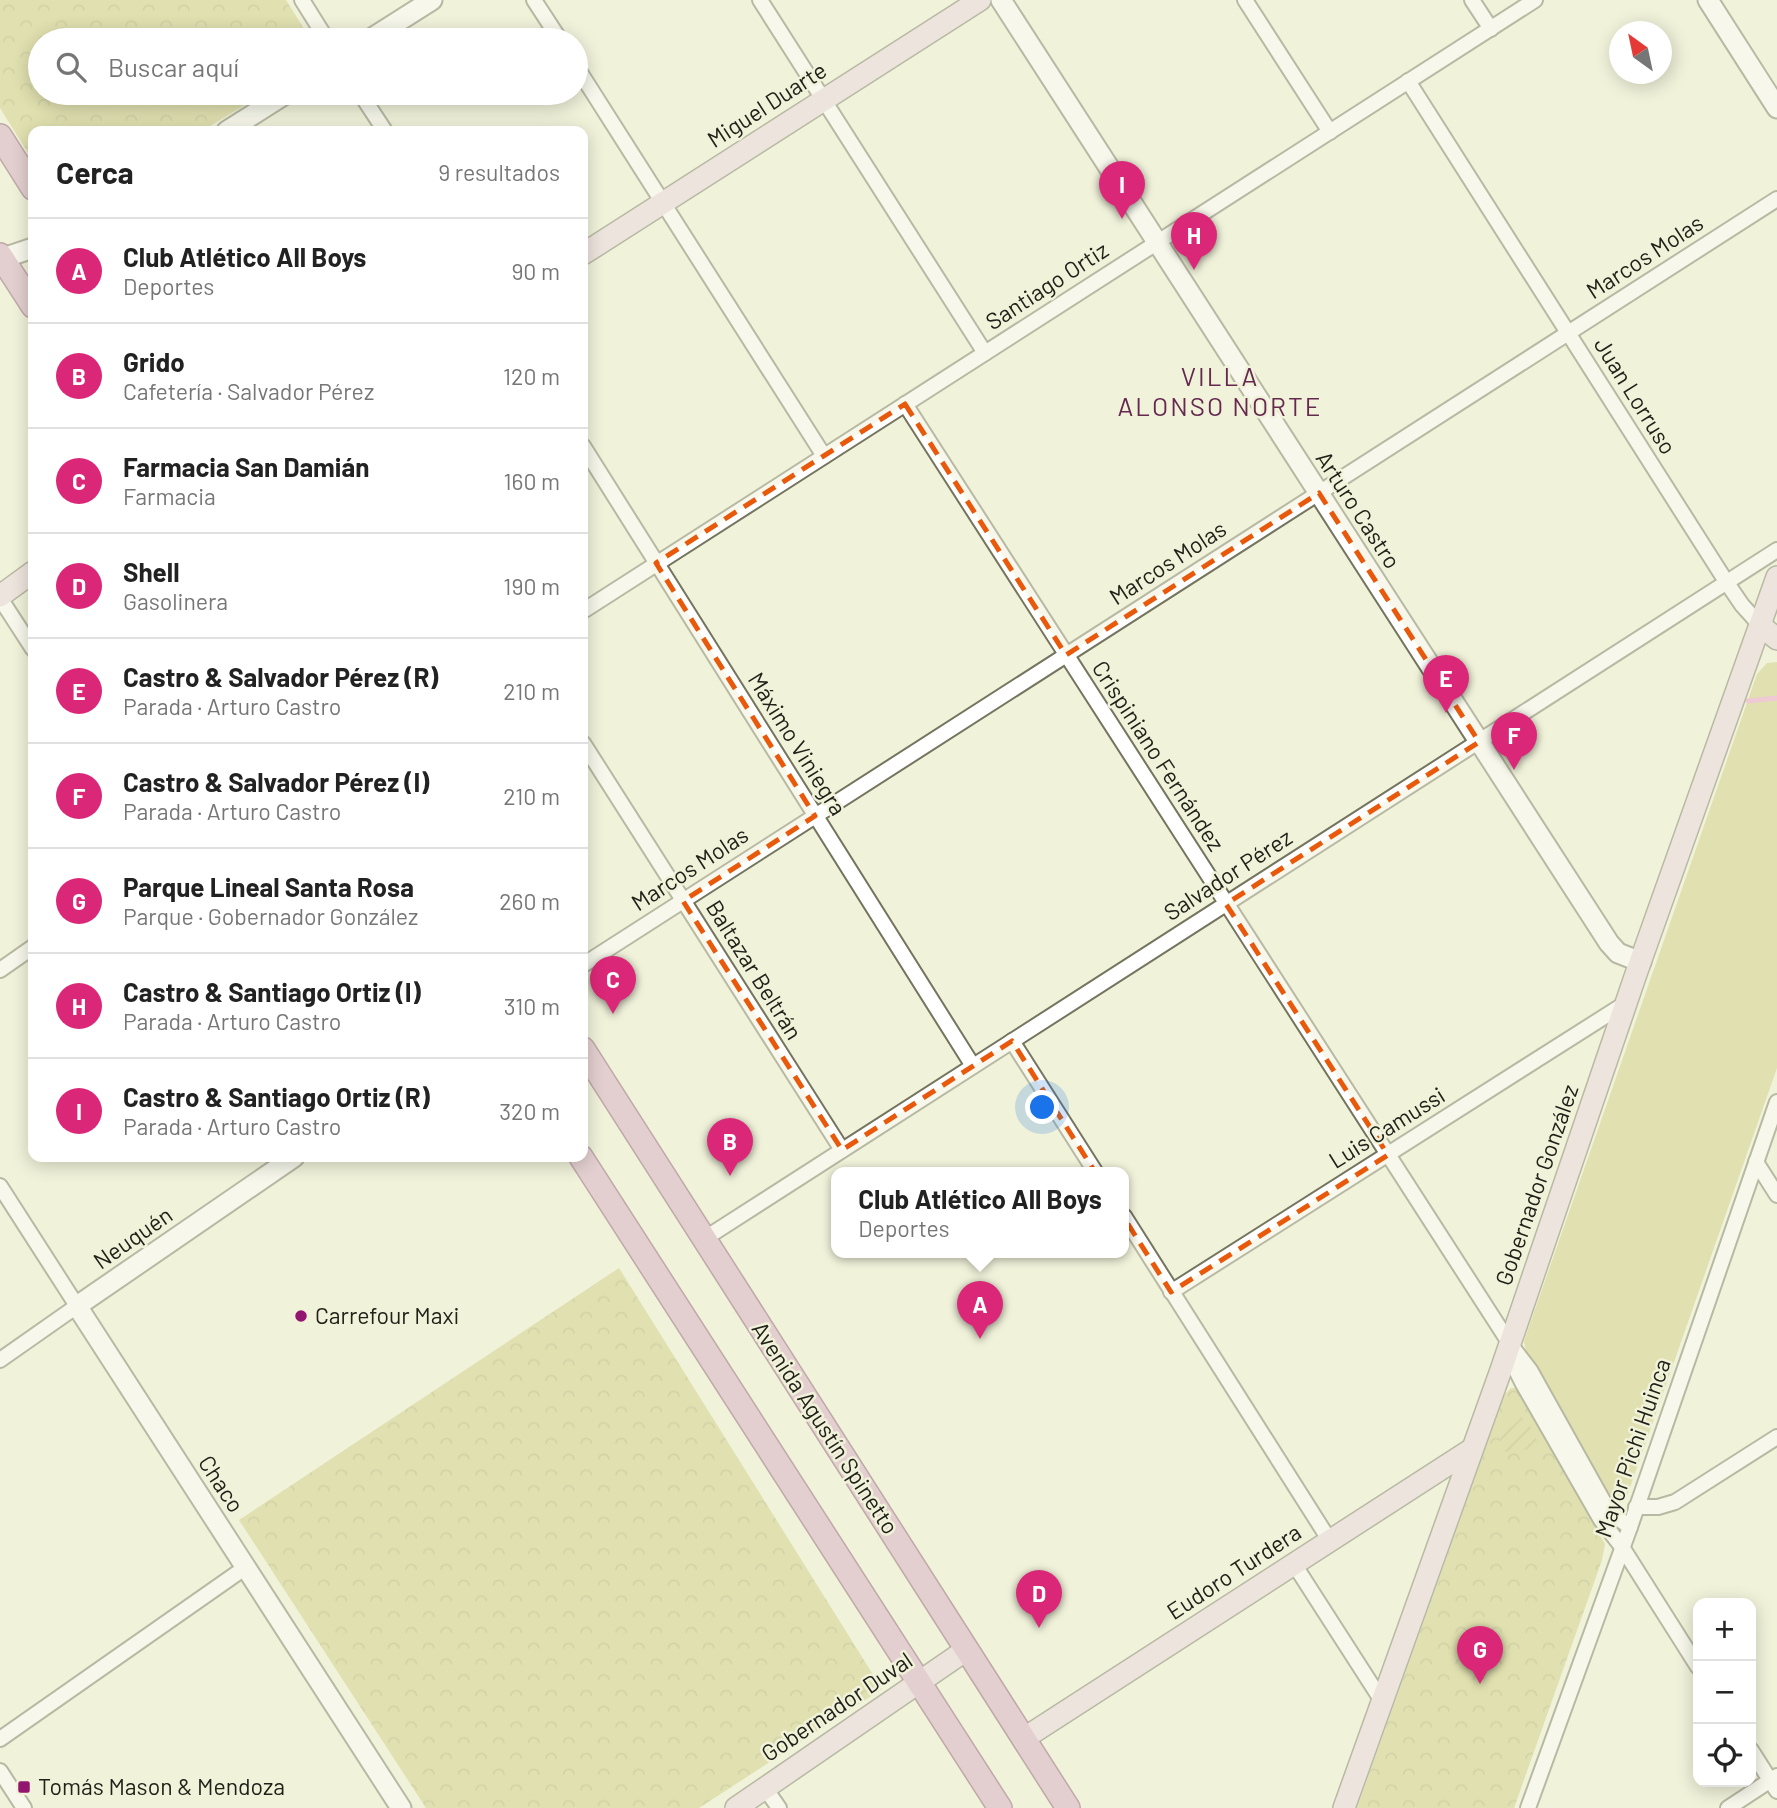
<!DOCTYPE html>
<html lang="es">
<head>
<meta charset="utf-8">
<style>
	:root { --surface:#fff; --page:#f6f6f6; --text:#222; --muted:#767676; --line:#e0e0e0; --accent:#db2777 }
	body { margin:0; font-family:Barlow,sans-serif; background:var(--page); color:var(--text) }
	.controls { position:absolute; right:21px; bottom:21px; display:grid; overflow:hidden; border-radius:14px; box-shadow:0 4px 18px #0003 }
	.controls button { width:63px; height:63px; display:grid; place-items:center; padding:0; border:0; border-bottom:2px solid var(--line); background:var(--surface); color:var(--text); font:35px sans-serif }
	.compass { position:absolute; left:1609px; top:21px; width:63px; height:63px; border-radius:50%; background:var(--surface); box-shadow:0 4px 18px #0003; rotate:327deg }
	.you { position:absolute; left:1043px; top:1108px; width:24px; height:24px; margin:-18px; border:5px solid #fff; border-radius:50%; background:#1a73e8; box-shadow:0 0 0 10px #1a73e833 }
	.badge { display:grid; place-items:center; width:46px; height:46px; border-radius:50%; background:var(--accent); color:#fff; font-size:23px; font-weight:700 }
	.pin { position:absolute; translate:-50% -58px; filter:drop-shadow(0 2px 4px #0008) }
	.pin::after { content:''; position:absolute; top:37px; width:24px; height:21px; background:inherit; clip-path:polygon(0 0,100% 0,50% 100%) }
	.popup { position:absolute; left:831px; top:1167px; width:298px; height:91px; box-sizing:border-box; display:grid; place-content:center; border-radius:14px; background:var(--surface); filter:drop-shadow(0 2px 5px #0005); font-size:23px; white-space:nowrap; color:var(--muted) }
	.popup b { font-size:26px; color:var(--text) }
	.popup::after { content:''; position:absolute; left:50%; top:100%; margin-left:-14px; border:14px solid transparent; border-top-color:var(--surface) }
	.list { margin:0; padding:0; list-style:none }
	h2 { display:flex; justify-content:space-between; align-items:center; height:91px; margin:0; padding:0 28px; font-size:30px }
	h2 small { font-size:23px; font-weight:400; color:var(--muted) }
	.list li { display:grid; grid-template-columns:46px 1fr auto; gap:21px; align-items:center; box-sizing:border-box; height:105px; padding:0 28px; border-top:2px solid var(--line) }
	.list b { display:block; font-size:26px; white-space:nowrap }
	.list p { margin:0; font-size:23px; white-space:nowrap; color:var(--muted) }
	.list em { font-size:23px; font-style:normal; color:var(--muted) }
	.icon { flex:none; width:38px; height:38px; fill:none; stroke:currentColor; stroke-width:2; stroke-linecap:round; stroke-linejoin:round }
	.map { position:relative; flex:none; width:1777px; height:1808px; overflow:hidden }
	.search { position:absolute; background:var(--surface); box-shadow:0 4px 18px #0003; left:28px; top:28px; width:560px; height:77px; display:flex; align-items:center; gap:18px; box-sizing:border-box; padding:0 24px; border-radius:38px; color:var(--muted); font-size:26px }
	.panel { position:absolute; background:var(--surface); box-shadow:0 4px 18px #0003; left:28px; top:126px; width:560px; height:1036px; border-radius:14px }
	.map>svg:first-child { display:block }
	.grass { fill:#cccb7c }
	.park { fill:url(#park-crowns) }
	.garden { fill:url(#garden-furrows) }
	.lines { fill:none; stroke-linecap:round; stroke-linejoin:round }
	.stream { stroke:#ee97cb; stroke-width:5 }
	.minor-casing { stroke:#74745f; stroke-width:18 }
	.tertiary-casing { stroke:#74745f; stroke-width:23 }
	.secondary-casing { stroke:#74745f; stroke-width:24 }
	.primary-casing { stroke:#82506c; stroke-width:26 }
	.minor { stroke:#fff; stroke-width:14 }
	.tertiary { stroke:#fff; stroke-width:19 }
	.secondary { stroke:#e9d2e0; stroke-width:21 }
	.primary { stroke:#d3a5c1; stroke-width:23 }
	.marked { fill:none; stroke:#e8590c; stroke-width:5; stroke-dasharray:14 9; stroke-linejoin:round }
	.poi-dot { fill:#93156f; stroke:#f1f2da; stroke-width:2.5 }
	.labels { text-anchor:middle; stroke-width:5; stroke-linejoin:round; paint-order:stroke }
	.street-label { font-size:23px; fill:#212119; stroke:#f1f2da }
	.poi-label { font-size:23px; fill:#212119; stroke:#f1f2da; text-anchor:start }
	.quarter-label { font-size:26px; letter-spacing:2px; fill:#652950; stroke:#f1f2da }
</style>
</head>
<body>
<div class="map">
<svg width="1777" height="1808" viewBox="0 0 1777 1808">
	<defs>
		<pattern id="park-crowns" width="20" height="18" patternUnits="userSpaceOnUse" patternTransform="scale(1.75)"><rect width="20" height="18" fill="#cccb7c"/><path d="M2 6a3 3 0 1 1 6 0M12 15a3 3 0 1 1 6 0" fill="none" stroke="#afae6b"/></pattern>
		<pattern id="garden-furrows" width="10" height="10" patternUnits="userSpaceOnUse" patternTransform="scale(1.75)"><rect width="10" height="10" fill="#cccb7c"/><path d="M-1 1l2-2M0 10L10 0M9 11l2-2" fill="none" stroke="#afae6b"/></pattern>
	</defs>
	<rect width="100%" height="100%" fill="#f1f2da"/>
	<polygon class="grass" points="1777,662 1777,1068 1626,1499 1617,1506 1612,1503 1527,1356 1524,1341 1757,674 1767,663"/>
	<g class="park">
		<polygon points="0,0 286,0 311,40 40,40 40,93 264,93 202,131 33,131 33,161 0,108"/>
		<polygon points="619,1268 882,1689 699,1808 426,1808 239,1520"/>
		<polygon points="1511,1388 1516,1388 1522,1393 1605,1544 1602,1560 1514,1808 1357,1808 1505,1394"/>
	</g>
	<path class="garden" d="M1516,1415C1527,1417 1536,1433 1537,1444L1531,1449L1501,1452C1497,1441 1505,1420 1516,1415Z"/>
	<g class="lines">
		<polyline class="stream" points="1748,701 1777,698"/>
		<g class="minor-casing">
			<g id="minor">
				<polyline points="302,0 327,40"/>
				<polyline points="534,0 560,40"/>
				<polyline points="760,0 985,353"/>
				<polyline points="1245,0 1330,132"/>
				<polyline points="1472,0 1491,29"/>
				<polyline points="576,66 824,456"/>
				<polyline points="1408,81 1727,583 1742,605 1760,625"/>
				<polyline points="360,93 385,131"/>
				<polyline points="905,404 1510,1344 1530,1370 1606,1506 1612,1514 1630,1527"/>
				<polyline points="583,446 973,1066"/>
				<polyline points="0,598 33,649"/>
				<polyline points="583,611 1535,0"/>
				<polyline points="583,743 842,1150"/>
				<polyline points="583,965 1777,199"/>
				<polyline points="0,970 33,947"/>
				<polyline points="1012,1041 1096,1173"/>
				<polyline points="1756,1162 1777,1195"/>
				<polyline points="0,1186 77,1306 0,1360"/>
				<polyline points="1124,1216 1330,1541"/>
				<polyline points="704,1239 1777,550"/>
				<polyline points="1171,1292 1626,1003"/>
				<polyline points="1511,1350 1516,1370 1523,1384 1601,1520 1622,1547 1698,1667"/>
				<polyline points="1636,1507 1658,1507 1675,1502 1777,1437"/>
				<polyline points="1294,1564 1382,1701"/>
				<polyline points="0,1739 246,1567"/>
				<polyline points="1751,1750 1777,1791"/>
				<polyline points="0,1771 24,1808"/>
				<polyline points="765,1788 779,1808"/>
				<polyline points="1528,1808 1630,1527 1777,1102"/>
				<polyline points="1728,1808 1777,1776"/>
			</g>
		</g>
		<g class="tertiary-casing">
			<g id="tertiary">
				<polyline points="1001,0 1609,943 1618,953 1641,962"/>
				<polyline points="1708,0 1777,108"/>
				<polyline points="369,40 432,0"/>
				<polyline points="227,131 287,93"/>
				<polyline points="0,259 33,248"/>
				<polyline points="294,1157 77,1306 401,1808"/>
			</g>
		</g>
		<g class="secondary-casing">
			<g id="secondary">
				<polyline points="583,254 980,0"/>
				<polyline points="0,596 33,572"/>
				<polyline points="1760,625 1777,639"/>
				<polyline points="1023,1739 1472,1449"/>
				<polyline points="736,1808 966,1650"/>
				<polyline points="1344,1808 1501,1370 1637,971 1777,577"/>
			</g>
		</g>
		<g class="primary-casing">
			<g id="primary">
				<polyline points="0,136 33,188"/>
				<polyline points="0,255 33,306"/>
				<polyline points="583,1049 1068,1808"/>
				<polyline points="581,1157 1000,1808"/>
			</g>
		</g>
		<use href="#minor" class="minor"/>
		<use href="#tertiary" class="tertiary"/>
		<use href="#secondary" class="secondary"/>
		<use href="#primary" class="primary"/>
	</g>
	<path d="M0 0H1777V1808H0ZM905,404L1066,655L1319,493L1479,742L1226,904L1388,1155L1171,1292L1012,1041L842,1150L683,901L815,816L656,563Z" fill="#f1f2da" fill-opacity=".55" fill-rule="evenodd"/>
	<path class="marked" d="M905,404L1066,655L1319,493L1479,742L1226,904L1388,1155L1171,1292L1012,1041L842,1150L683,901L815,816L656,563Z"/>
	<g class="poi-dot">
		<circle cx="301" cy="1316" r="7"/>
		<rect x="17" y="1780" width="14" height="14" rx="3.5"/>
	</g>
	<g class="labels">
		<g class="street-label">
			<text transform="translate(767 105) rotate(-33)" y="8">Miguel Duarte</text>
			<text transform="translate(1645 257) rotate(-33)" y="8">Marcos Molas</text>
			<text transform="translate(1047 286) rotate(-33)" y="8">Santiago Ortiz</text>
			<text transform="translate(1635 396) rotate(58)" y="8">Juan Lorruso</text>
			<text transform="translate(1358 510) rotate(57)" y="8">Arturo Castro</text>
			<text transform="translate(1168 563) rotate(-33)" y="8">Marcos Molas</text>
			<text transform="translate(797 744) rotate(58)" y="8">Máximo Viniegra</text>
			<text transform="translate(1158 756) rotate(57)" y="8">Crispiniano Fernández</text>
			<text transform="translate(690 869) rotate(-33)" y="8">Marcos Molas</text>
			<text transform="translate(1228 875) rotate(-33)" y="8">Salvador Pérez</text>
			<text transform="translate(754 970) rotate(58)" y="8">Baltazar Beltrán</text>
			<text transform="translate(1387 1128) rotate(-32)" y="8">Luis Camussi</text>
			<text transform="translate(1537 1185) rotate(-71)" y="8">Gobernador González</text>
			<text transform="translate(133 1238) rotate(-35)" y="8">Neuquén</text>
			<text transform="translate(825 1428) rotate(57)" y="8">Avenida Agustín Spinetto</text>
			<text transform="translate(1633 1448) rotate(-71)" y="8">Mayor Pichi Huinca</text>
			<text transform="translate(221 1484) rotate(57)" y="8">Chaco</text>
			<text transform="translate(1234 1572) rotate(-33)" y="8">Eudoro Turdera</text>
			<text transform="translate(837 1707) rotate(-34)" y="8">Gobernador Duval</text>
		</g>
		<g class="poi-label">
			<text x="315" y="1324">Carrefour Maxi</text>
			<text x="38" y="1795">Tomás Mason &amp; Mendoza</text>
		</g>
		<g class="quarter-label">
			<text x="1220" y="386">VILLA<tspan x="1220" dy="30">ALONSO NORTE</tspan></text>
		</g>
	</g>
</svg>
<div class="controls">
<button>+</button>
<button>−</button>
<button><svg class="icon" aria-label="locate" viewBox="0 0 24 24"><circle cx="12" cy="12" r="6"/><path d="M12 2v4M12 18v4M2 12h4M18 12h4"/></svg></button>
</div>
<svg class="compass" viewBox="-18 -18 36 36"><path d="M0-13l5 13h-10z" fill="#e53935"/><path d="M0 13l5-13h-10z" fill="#767676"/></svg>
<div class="you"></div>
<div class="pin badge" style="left:980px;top:1339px">A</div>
<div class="popup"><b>Club Atlético All Boys</b>Deportes</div>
<div class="pin badge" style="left:730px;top:1176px">B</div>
<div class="pin badge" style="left:613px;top:1014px">C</div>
<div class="pin badge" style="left:1039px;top:1628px">D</div>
<div class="pin badge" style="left:1446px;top:713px">E</div>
<div class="pin badge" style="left:1514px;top:770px">F</div>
<div class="pin badge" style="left:1480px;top:1684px">G</div>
<div class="pin badge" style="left:1194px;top:270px">H</div>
<div class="pin badge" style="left:1122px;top:219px">I</div>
<div class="search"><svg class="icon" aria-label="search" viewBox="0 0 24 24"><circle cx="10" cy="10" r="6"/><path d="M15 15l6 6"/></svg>Buscar aquí</div>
<section class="panel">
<h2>Cerca<small>9 resultados</small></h2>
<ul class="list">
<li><span class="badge">A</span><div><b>Club Atlético All Boys</b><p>Deportes</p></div><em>90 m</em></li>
<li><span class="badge">B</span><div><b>Grido</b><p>Cafetería · Salvador Pérez</p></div><em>120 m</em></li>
<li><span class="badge">C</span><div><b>Farmacia San Damián</b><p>Farmacia</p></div><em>160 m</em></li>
<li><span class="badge">D</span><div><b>Shell</b><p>Gasolinera</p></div><em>190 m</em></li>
<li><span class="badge">E</span><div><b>Castro &amp; Salvador Pérez (R)</b><p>Parada · Arturo Castro</p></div><em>210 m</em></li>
<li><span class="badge">F</span><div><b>Castro &amp; Salvador Pérez (I)</b><p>Parada · Arturo Castro</p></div><em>210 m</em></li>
<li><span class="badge">G</span><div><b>Parque Lineal Santa Rosa</b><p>Parque · Gobernador González</p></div><em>260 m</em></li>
<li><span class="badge">H</span><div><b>Castro &amp; Santiago Ortiz (I)</b><p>Parada · Arturo Castro</p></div><em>310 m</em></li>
<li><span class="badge">I</span><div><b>Castro &amp; Santiago Ortiz (R)</b><p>Parada · Arturo Castro</p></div><em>320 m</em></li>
</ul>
</section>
</div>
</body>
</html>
